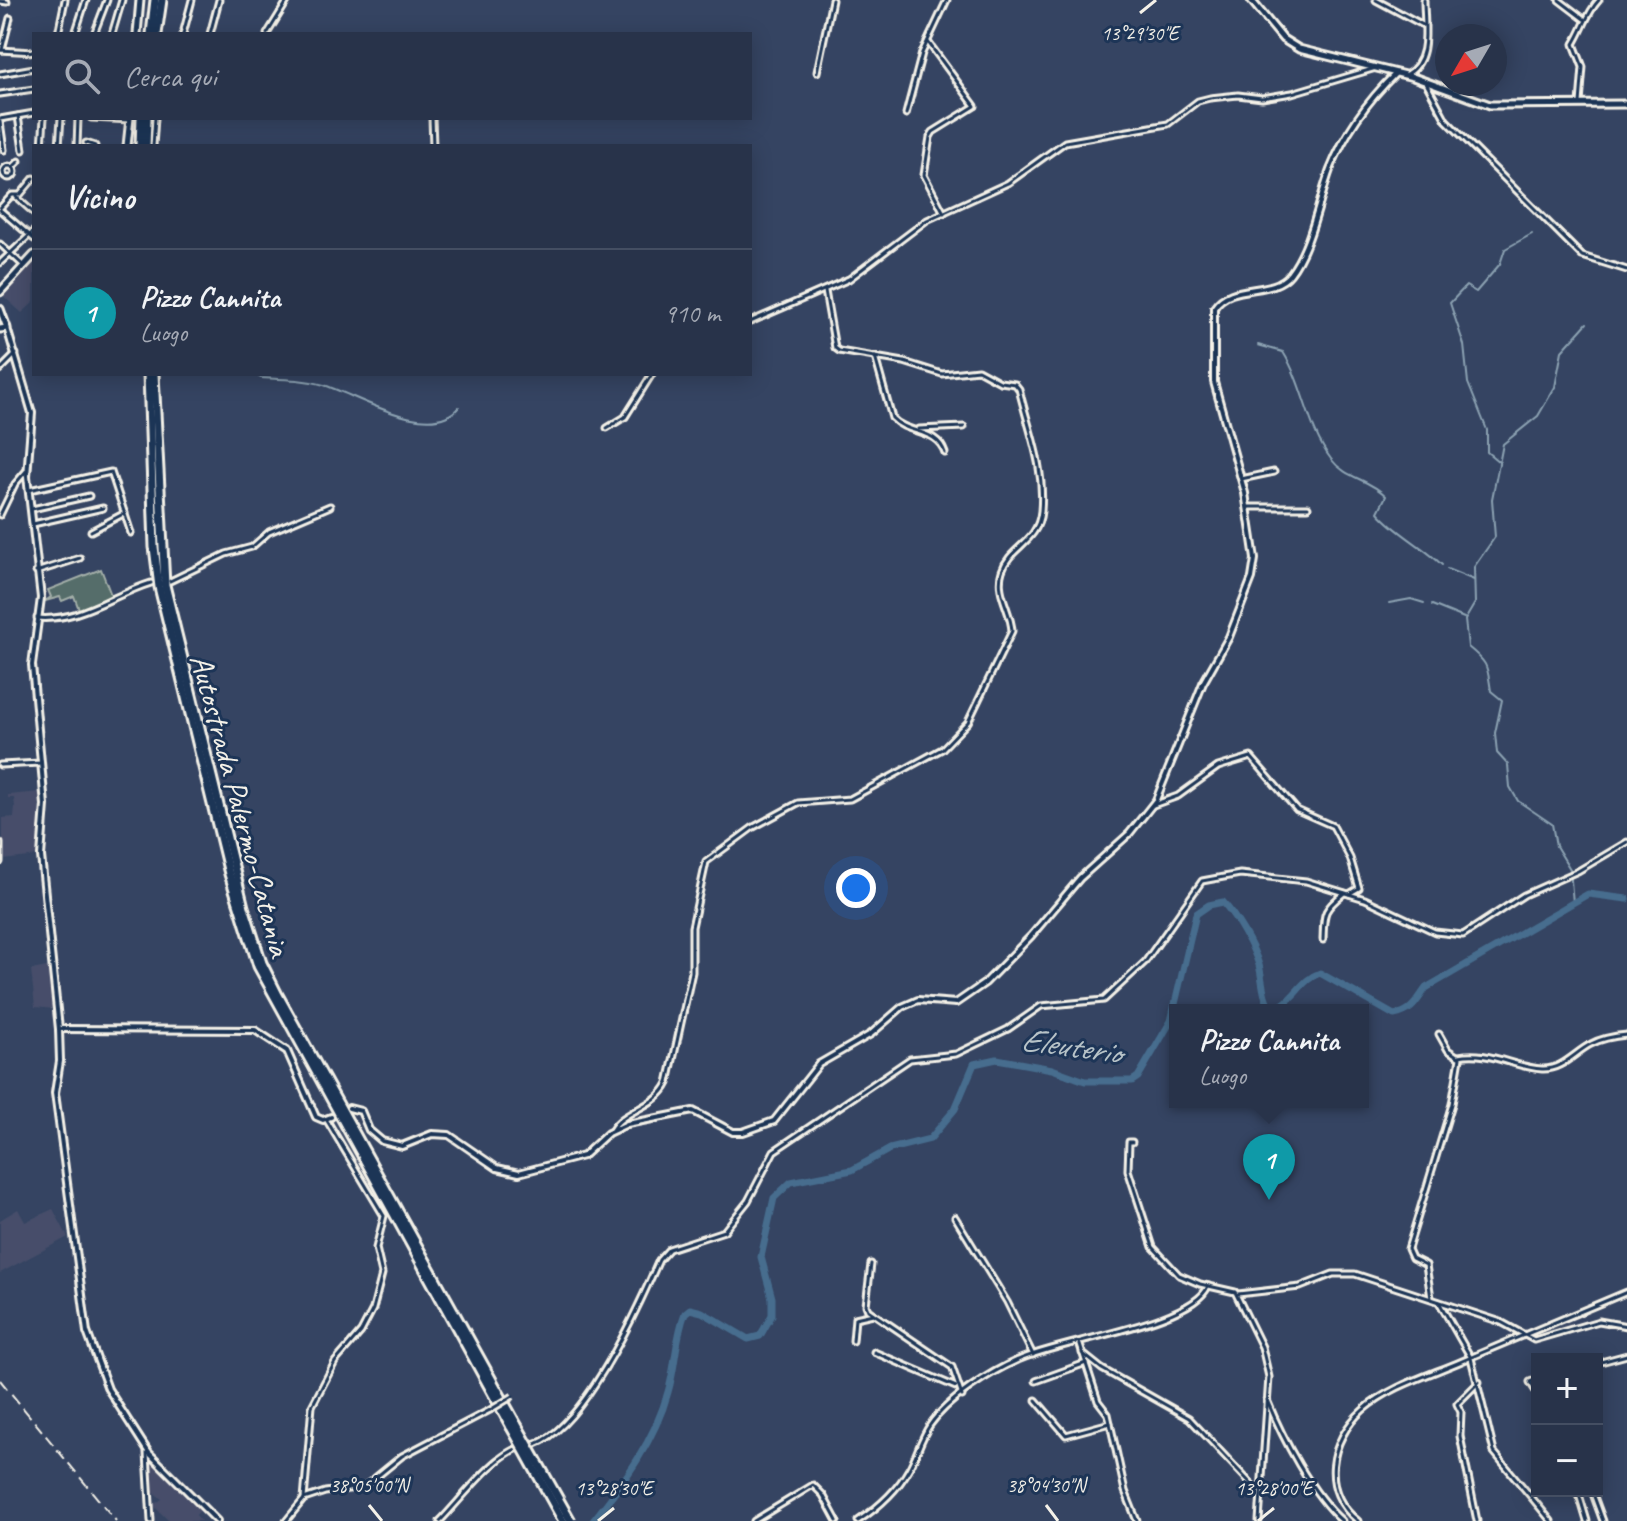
<!DOCTYPE html>
<html lang="it">
<head>
<meta charset="utf-8">
<style>
	:root { --surface:#28334a; --page:#303b51; --text:#f1f3f6; --muted:#a5aab5; --line:#444e62; --accent:#d6ab8b }
	body { margin:0; font-family:Caveat,sans-serif; background:var(--page); color:var(--text) }
	.controls { position:absolute; right:24px; bottom:24px; display:grid; overflow:hidden; border-radius:0px; box-shadow:0 4px 20px #0003 }
	.controls button { width:72px; height:72px; display:grid; place-items:center; padding:0; border:0; border-bottom:2px solid var(--line); background:var(--surface); color:var(--text); font:40px sans-serif }
	.compass { position:absolute; left:1435px; top:24px; width:72px; height:72px; border-radius:50%; background:var(--surface); box-shadow:0 4px 20px #0003; rotate:231deg }
	.you { position:absolute; left:856px; top:888px; width:28px; height:28px; margin:-20px; border:6px solid #fff; border-radius:50%; background:#1a73e8; box-shadow:0 0 0 12px #1a73e833 }
	.badge { display:grid; place-items:center; width:52px; height:52px; border-radius:50%; background:var(--accent); color:#fff; font-size:26px; font-weight:700 }
	.pin { position:absolute; translate:-50% -66px; filter:drop-shadow(0 2px 4px #0008) }
	.pin::after { content:''; position:absolute; top:42px; width:28px; height:24px; background:inherit; clip-path:polygon(0 0,100% 0,50% 100%) }
	.popup { position:absolute; left:1169px; top:1004px; width:200px; height:104px; box-sizing:border-box; display:grid; place-content:center; border-radius:0px; background:var(--surface); filter:drop-shadow(0 2px 6px #0005); font-size:26px; white-space:nowrap; color:var(--muted) }
	.popup b { font-size:30px; color:var(--text) }
	.popup::after { content:''; position:absolute; left:50%; top:100%; margin-left:-16px; border:16px solid transparent; border-top-color:var(--surface) }
	.list { margin:0; padding:0; list-style:none }
	h2 { display:flex; justify-content:space-between; align-items:center; height:104px; margin:0; padding:0 32px; font-size:34px }
	h2 small { font-size:26px; font-weight:400; color:var(--muted) }
	.list li { display:grid; grid-template-columns:52px 1fr auto; gap:24px; align-items:center; box-sizing:border-box; height:128px; padding:0 32px; border-top:2px solid var(--line) }
	.list b { display:block; font-size:30px; white-space:nowrap }
	.list p { margin:0; font-size:26px; white-space:nowrap; color:var(--muted) }
	.list em { font-size:26px; font-style:normal; color:var(--muted) }
	.icon { flex:none; width:44px; height:44px; fill:none; stroke:currentColor; stroke-width:2; stroke-linecap:round; stroke-linejoin:round }
	.map { position:relative; flex:none; width:1627px; height:1521px; overflow:hidden }
	.search { position:absolute; background:var(--surface); box-shadow:0 4px 20px #0003; left:32px; top:32px; width:720px; height:88px; display:flex; align-items:center; gap:20px; box-sizing:border-box; padding:0 28px; border-radius:0px; color:var(--muted); font-size:30px }
	.panel { position:absolute; background:var(--surface); box-shadow:0 4px 20px #0003; left:32px; top:144px; width:720px; height:232px; border-radius:0px }
	.map>svg:first-child { display:block }
	.built { fill:#464e6a }
	.green { fill:#546d6a; stroke:#a4afa9; stroke-width:2 }
	.lines { fill:none; stroke-linecap:round; stroke-linejoin:round }
	.stream { stroke:#8ca2b2; stroke-width:2 }
	.river { stroke:#466d8e; stroke-width:7 }
	.minor-casing { stroke:#f4f1e8; stroke-width:9 }
	.tertiary-casing { stroke:#f4f1e8; stroke-width:10 }
	.secondary-casing { stroke:#f4f1e8; stroke-width:11 }
	.motorway-casing { stroke:#f4f1e8; stroke-width:13 }
	.minor { stroke:#1d3557; stroke-width:3 }
	.tertiary { stroke:#1d3557; stroke-width:4 }
	.secondary { stroke:#1d3557; stroke-width:5 }
	.motorway { stroke:#1d3557; stroke-width:7 }
	.rail { stroke:#f4f1e8; stroke-width:2; stroke-dasharray:12 6; stroke-linecap:butt }
	.minor-bridge-casing { stroke:#f4f1e8; stroke-width:9; stroke-linecap:butt }
	.motorway-bridge-casing { stroke:#f4f1e8; stroke-width:13; stroke-linecap:butt }
	.minor-bridge { stroke:#1d3557; stroke-width:3 }
	.motorway-bridge { stroke:#1d3557; stroke-width:7 }
	.ticks { fill:none; stroke:#f4f1e8; stroke-width:3 }
	.labels { text-anchor:middle; stroke-width:6; stroke-linejoin:round; paint-order:stroke }
	.street-label { font-size:32px; fill:#f4f1e8; stroke:#1d3557 }
	.water-label { font-size:34px; font-style:italic; fill:#b7c3c8; stroke:#1d3557 }
	.ticks-label { font-size:20px; text-anchor:middle; fill:#f4f1e8; stroke:#1d3557; stroke-width:6; stroke-linejoin:round; paint-order:stroke }
</style>
</head>
<body>
<div class="map">
<svg width="1627" height="1521" viewBox="0 0 1627 1521">
	<rect width="100%" height="100%" fill="#354462"/>
	<filter id="ink" filterUnits="userSpaceOnUse"><feTurbulence type="fractalNoise" baseFrequency=".0125" numOctaves="2"/><feDisplacementMap in="SourceGraphic" scale="16" xChannelSelector="R" yChannelSelector="G"/><feConvolveMatrix kernelMatrix="1 2 1 2 8 2 1 2 1" color-interpolation-filters="sRGB"/></filter>
	<g filter="url(#ink)">
		<g class="built">
			<polygon points="34,260 34,302 22,313 2,295"/>
			<polygon points="40,792 38,856 3,860 3,818 14,817 15,807 14,798 8,798 8,795"/>
			<polygon points="52,966 54,1009 35,1007 31,970"/>
			<polygon points="18,1209 25,1222 53,1209 68,1237 0,1273 0,1220"/>
			<polygon points="154,1462 201,1509 196,1515 201,1521 169,1521 153,1505 162,1499 153,1492 150,1463"/>
		</g>
		<polygon class="green" points="101,569 111,595 80,612 74,596 62,601 60,597 45,601 51,597 48,590"/>
		<g class="lines">
			<g class="stream">
				<path d="M1258,345L1283,352C1304,385 1307,428 1331,459C1346,479 1368,478 1386,496L1378,512C1397,534 1422,545 1442,565"/>
				<path d="M254,374L261,378C282,379 303,379 324,385C356,395 430,442 459,407"/>
				<polyline points="1499,462 1487,452 1487,430 1468,383 1464,345 1450,303 1466,286 1476,292 1500,264 1505,249 1532,234"/>
				<polyline points="1447,569 1474,580"/>
				<polyline points="1389,603 1411,599 1424,603"/>
				<polyline points="1432,605 1464,618"/>
				<path d="M1573,903L1570,869L1556,846L1552,824L1518,801L1510,787L1508,765L1497,753L1495,733L1502,700L1491,691C1487,666 1489,664 1468,647L1465,620L1475,603L1474,567L1495,537L1492,499L1503,444L1538,416L1555,387L1562,351L1587,323"/>
			</g>
			<path class="river" d="M593,1521C624,1482 655,1440 668,1392C676,1366 675,1339 685,1313L690,1309L702,1312L748,1339L760,1336L772,1315V1298L761,1257L774,1198L791,1182L852,1170L890,1149L930,1139L955,1109L974,1064L997,1059L1052,1069L1085,1081H1132L1138,1077L1171,1021L1196,914L1209,905L1223,902C1236,917 1253,945 1259,965C1263,980 1262,996 1271,1009C1293,1005 1299,980 1320,973L1394,1015C1412,1012 1416,1002 1426,988L1588,894L1627,899"/>
			<g class="minor-casing">
				<g id="minor">
					<polyline points="1376,0 1423,25"/>
					<polyline points="1559,0 1584,19"/>
					<polyline points="0,1 7,2"/>
					<polyline points="58,34 65,0"/>
					<polyline points="75,34 86,0"/>
					<polyline points="94,34 107,0"/>
					<polyline points="112,34 122,0"/>
					<polyline points="183,34 192,0"/>
					<polyline points="210,34 219,0"/>
					<polyline points="267,34 288,0"/>
					<polyline points="928,42 975,106 933,132 930,137 924,175 944,213"/>
					<polyline points="0,50 34,52"/>
					<polyline points="2,50 10,18"/>
					<polyline points="817,72 832,0"/>
					<polyline points="0,74 34,68"/>
					<path d="M1406,75C1432,61 1424,26 1424,0"/>
					<polyline points="1426,83 1446,120 1582,256 1627,270"/>
					<polyline points="0,94 34,89"/>
					<path d="M1580,103L1583,67L1574,44C1584,28 1586,14 1599,0"/>
					<polyline points="906,114 922,53 947,0"/>
					<polyline points="18,116 23,150"/>
					<polyline points="91,118 130,120"/>
					<polyline points="432,118 433,146"/>
					<polyline points="0,119 34,113"/>
					<polyline points="0,122 4,150"/>
					<polyline points="86,143 95,146"/>
					<polyline points="42,146 44,118"/>
					<polyline points="59,146 61,118"/>
					<polyline points="77,146 78,118"/>
					<polyline points="153,146 155,118"/>
					<circle cx="9" cy="172" r="6"/>
					<polyline points="13,167 19,161"/>
					<polyline points="16,197 34,213"/>
					<polyline points="0,208 12,195 20,195 34,178"/>
					<polyline points="0,210 34,239"/>
					<polyline points="0,244 24,266"/>
					<polyline points="0,263 34,231"/>
					<polyline points="750,322 849,279 927,220 1008,183 1065,142 1168,124 1198,101 1210,98 1238,95 1262,98 1292,93 1376,68"/>
					<path d="M875,357L892,418C908,435 937,428 945,453"/>
					<polyline points="0,370 16,354"/>
					<polyline points="607,428 625,417 652,374"/>
					<polyline points="919,429 964,427"/>
					<polyline points="1241,479 1274,472"/>
					<polyline points="29,490 111,472 131,533"/>
					<polyline points="1247,507 1308,507"/>
					<polyline points="32,509 89,496"/>
					<polyline points="0,515 15,484 27,470"/>
					<polyline points="33,524 103,508"/>
					<polyline points="91,531 125,513"/>
					<polyline points="36,572 80,558"/>
					<polyline points="170,581 226,554 252,547 269,532 330,506"/>
					<path d="M37,618C79,622 112,595 151,583"/>
					<polyline points="0,765 41,763"/>
					<polyline points="1153,805 1178,796 1218,767 1251,757 1297,810 1333,826 1350,858 1359,888 1349,894"/>
					<polyline points="0,843 0,862"/>
					<path d="M1323,940C1324,913 1322,911 1344,893"/>
					<path d="M1459,1056C1489,1050 1512,1067 1542,1069C1562,1070 1575,1052 1591,1044C1602,1038 1615,1036 1627,1035"/>
					<path d="M612,1130C624,1109 656,1108 668,1083L692,972V927L706,862L752,828L798,803L850,799L942,749L968,722L1012,631C1011,610 995,592 1002,571C1010,546 1038,543 1041,511C1045,467 1029,431 1019,389L1015,384L1000,382L978,370L942,374L904,362L839,351L835,348L825,291"/>
					<polyline points="1132,1142 1129,1142 1128,1170 1153,1247 1179,1275 1200,1284 1235,1292 1262,1347 1269,1377 1259,1521"/>
					<polyline points="955,1217 1007,1302 1033,1355"/>
					<polyline points="871,1264 866,1305 868,1310 952,1367 962,1396"/>
					<polyline points="1238,1294 1300,1287 1333,1274 1355,1274 1501,1322 1534,1340 1599,1321 1627,1326"/>
					<polyline points="1431,1298 1426,1265 1412,1258 1408,1249 1452,1104 1460,1058 1448,1050 1439,1034"/>
					<polyline points="1439,1302 1471,1358 1494,1452 1551,1521"/>
					<polyline points="853,1341 855,1318 873,1314"/>
					<polyline points="1079,1342 1098,1401 1108,1414 1125,1491 1137,1521"/>
					<polyline points="874,1352 956,1387"/>
					<polyline points="1082,1353 1102,1369 1189,1418 1255,1488 1261,1489"/>
					<polyline points="1597,1363 1627,1355"/>
					<polyline points="1537,1379 1530,1382 1537,1393"/>
					<polyline points="1036,1381 1086,1363"/>
					<polyline points="1036,1400 1066,1435 1110,1423"/>
					<path d="M1267,1400C1282,1437 1312,1495 1342,1521"/>
					<path d="M529,1446C581,1436 639,1306 659,1260L669,1249L724,1231L748,1201L774,1151L910,1059L956,1054L1008,1029L1041,1006L1104,1000L1145,962L1202,881L1240,874L1306,881L1365,899L1435,932L1463,935L1524,895L1578,871L1627,842"/>
					<polyline points="147,1453 151,1521"/>
					<polyline points="1578,1491 1587,1521"/>
					<polyline points="1592,1491 1603,1521"/>
					<polyline points="304,1499 312,1406 335,1362 361,1332 373,1309 382,1274 376,1248 384,1216 326,1119"/>
					<polyline points="286,1521 304,1499 325,1492 364,1487 402,1456 490,1410"/>
					<path d="M440,1521C460,1501 495,1453 522,1447"/>
					<polyline points="754,1521 813,1485 823,1495 837,1521"/>
					<path d="M858,1521C879,1507 897,1491 909,1469C917,1455 921,1438 930,1425C948,1399 990,1372 1018,1360C1058,1341 1193,1324 1208,1286"/>
					<path d="M1358,1521C1320,1491 1329,1440 1363,1410C1390,1386 1430,1375 1462,1361C1517,1338 1572,1315 1627,1292"/>
					<polyline points="1477,1521 1460,1436 1461,1412 1457,1404 1479,1382"/>
				</g>
			</g>
			<g class="tertiary-casing">
				<g id="tertiary">
					<polyline points="7,328 32,413 27,476 41,598 32,665 45,805 41,856 59,1029 60,1061 55,1093 87,1332 108,1389 149,1453 217,1521"/>
					<polyline points="59,1029 255,1030 287,1051 316,1117 323,1120 331,1117"/>
					<path d="M349,1108L361,1111L369,1130L382,1141L402,1146L432,1134L449,1135L497,1168L519,1173L583,1156L608,1133L627,1124L693,1111L733,1132H743L774,1121L819,1064L871,1034L902,1007L918,1000L956,1003L985,983L1031,936L1080,878L1129,834L1156,800L1203,683L1229,637L1252,578L1255,559L1245,493L1214,382V308C1231,281 1272,297 1290,274C1311,247 1319,200 1330,170C1345,132 1368,100 1396,73"/>
				</g>
			</g>
			<g class="secondary-casing">
				<g id="secondary">
					<polyline points="1251,0 1283,39 1299,49 1413,77 1490,105 1627,104"/>
					<polyline points="137,34 140,0"/>
					<polyline points="127,146 130,118"/>
					<polyline points="0,292 34,255"/>
					<polyline points="0,309 7,328 0,329"/>
				</g>
			</g>
			<g class="motorway-casing">
				<g id="motorway">
					<polyline points="151,34 155,0"/>
					<polyline points="157,34 162,0"/>
					<polyline points="140,146 141,118"/>
					<polyline points="146,146 147,118"/>
					<polyline points="148,374 154,547 159,587 229,874 258,966 511,1427"/>
					<polyline points="154,374 165,585 244,907 262,963 278,995 517,1425"/>
				</g>
			</g>
			<use href="#minor" class="minor"/>
			<use href="#tertiary" class="tertiary"/>
			<use href="#secondary" class="secondary"/>
			<use href="#motorway" class="motorway"/>
			<polyline class="rail" points="0,1380 116,1521"/>
			<g class="minor-bridge-casing">
				<polyline id="minor-bridge" points="490,1410 513,1396"/>
			</g>
			<g class="motorway-bridge-casing">
				<g id="motorway-bridge">
					<polyline points="517,1425 571,1521"/>
					<polyline points="511,1427 563,1521"/>
				</g>
			</g>
			<use href="#minor-bridge" class="minor-bridge"/>
			<use href="#motorway-bridge" class="motorway-bridge"/>
		</g>
	</g>
	<path class="ticks" d="M1140,13L1156,0M369,1505L382,1521M1046,1505L1058,1521M598,1521L614,1508M1258,1521L1274,1508"/>
	<g class="labels">
		<g class="street-label">
			<text transform="translate(241 805) rotate(75)" y="11">Autostrada Palermo-Catania</text>
		</g>
		<g class="water-label">
			<text transform="translate(1071 1045) rotate(8)" y="12">Eleuterio</text>
		</g>
	</g>
	<g class="ticks-label">
		<text x="1140" y="40">13°29'30"E</text>
		<text x="369" y="1492">38°05'00"N</text>
		<text x="1046" y="1492">38°04'30"N</text>
		<text x="614" y="1495">13°28'30"E</text>
		<text x="1274" y="1495">13°28'00"E</text>
	</g>
</svg>
<div class="controls">
<button>+</button>
<button>−</button>
</div>
<svg class="compass" viewBox="-18 -18 36 36"><path d="M0-13l5 13h-10z" fill="#e53935"/><path d="M0 13l5-13h-10z" fill="#a5aab5"/></svg>
<div class="you"></div>
<div class="pin badge" style="left:1269px;top:1200px;background:#0f9aa8">1</div>
<div class="popup"><b>Pizzo Cannita</b>Luogo</div>
<div class="search"><svg class="icon" aria-label="search" viewBox="0 0 24 24"><circle cx="10" cy="10" r="6"/><path d="M15 15l6 6"/></svg>Cerca qui</div>
<section class="panel">
<h2>Vicino<small></small></h2>
<ul class="list">
<li><span class="badge" style="background:#0f9aa8">1</span><div><b>Pizzo Cannita</b><p>Luogo</p></div><em>910 m</em></li>
</ul>
</section>
</div>
</body>
</html>
